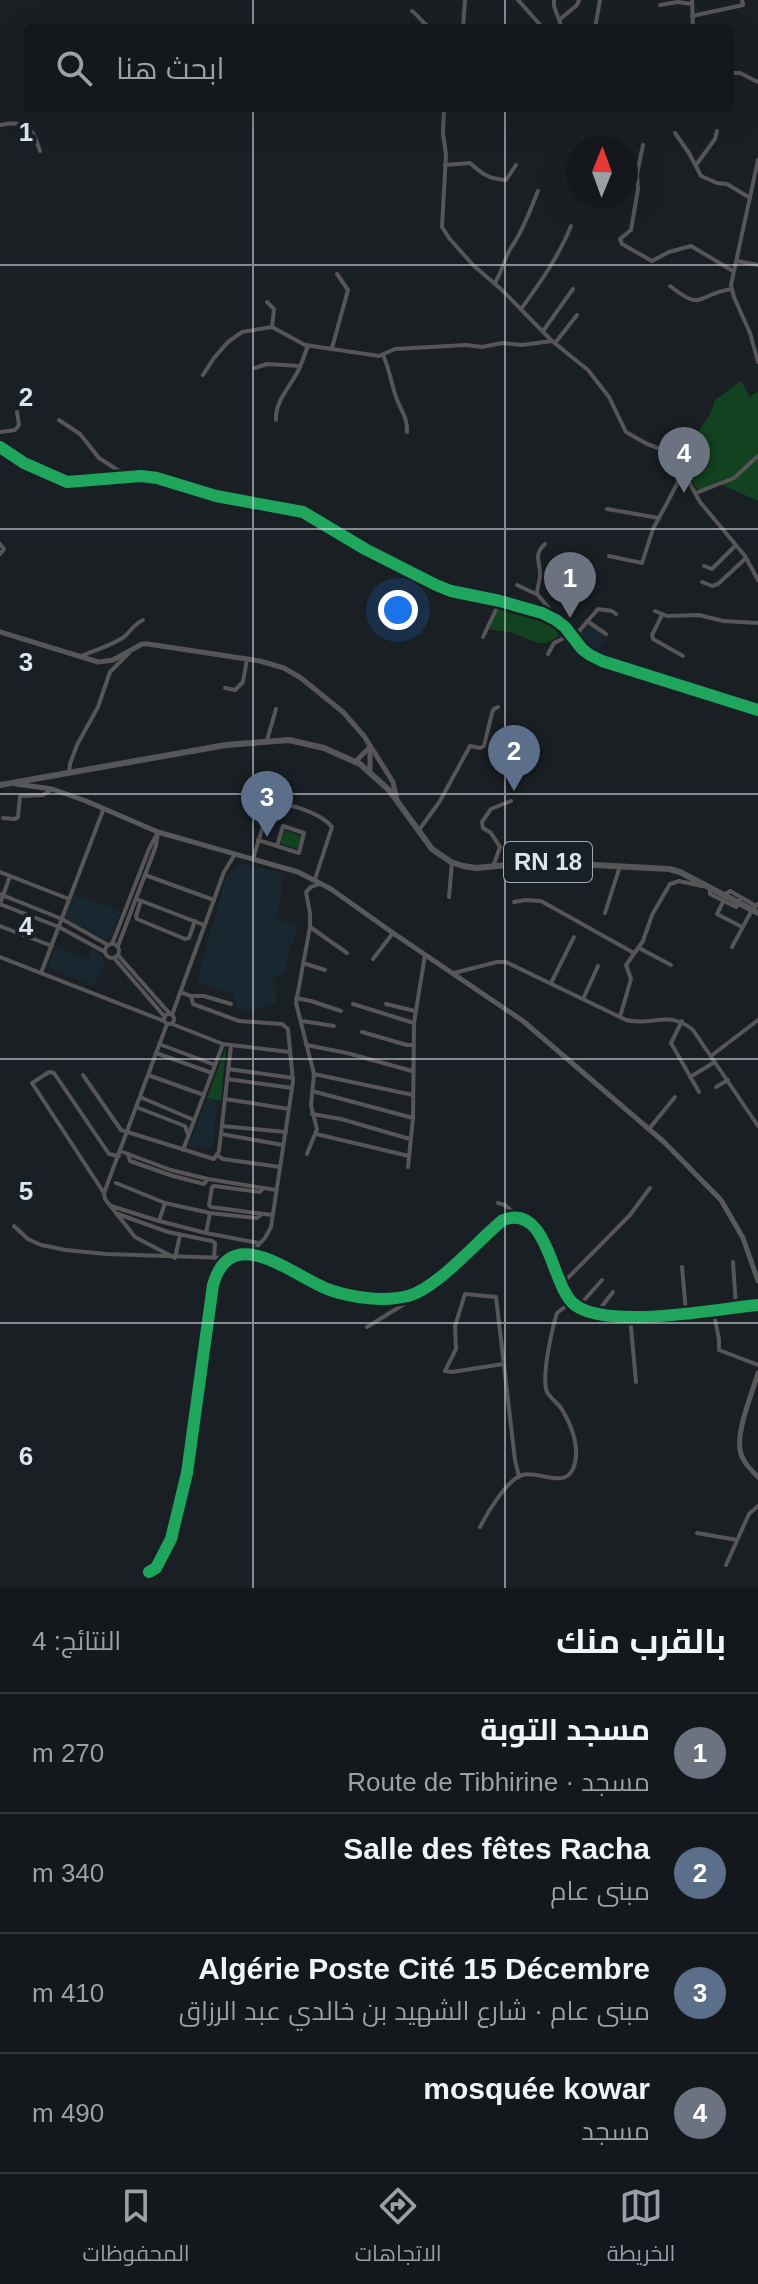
<!DOCTYPE html>
<html lang="ar">
<head>
<meta charset="utf-8">
<style>
	:root { --surface:#14171b; --page:#1d2024; --text:#f1f3f6; --muted:#9d9fa3; --line:#33363a; --accent:#999fa4 }
	body { margin:0; font-family:Helvetica,Cairo,sans-serif; background:var(--page); color:var(--text); direction:rtl }
	.compass { position:absolute; left:566px; top:136px; width:72px; height:72px; border-radius:50%; background:var(--surface); box-shadow:0 8px 32px #0002; rotate:1deg }
	.you { position:absolute; left:398px; top:610px; width:28px; height:28px; margin:-20px; border:6px solid #fff; border-radius:50%; background:#1a73e8; box-shadow:0 0 0 12px #1a73e833 }
	.badge { display:grid; place-items:center; width:52px; height:52px; border-radius:50%; background:var(--accent); color:#fff; font-size:26px; font-weight:700 }
	.pin { position:absolute; translate:-50% -66px; filter:drop-shadow(0 2px 4px #0008) }
	.pin::after { content:''; position:absolute; top:42px; width:28px; height:24px; background:inherit; clip-path:polygon(0 0,100% 0,50% 100%) }
	.list { margin:0; padding:0; list-style:none }
	h2 { display:flex; justify-content:space-between; align-items:center; height:104px; margin:0; padding:0 32px; font-size:34px }
	h2 small { font-size:26px; font-weight:400; color:var(--muted) }
	.list li { display:grid; grid-template-columns:52px 1fr auto; gap:24px; align-items:center; box-sizing:border-box; height:120px; padding:0 32px; border-top:2px solid var(--line) }
	.list b { display:block; font-size:30px; white-space:nowrap }
	.list p { margin:0; font-size:26px; white-space:nowrap; color:var(--muted) }
	.list em { font-size:26px; font-style:normal; color:var(--muted) }
	.icon { flex:none; width:44px; height:44px; fill:none; stroke:currentColor; stroke-width:2; stroke-linecap:round; stroke-linejoin:round }
	.map { position:relative; flex:none; width:758px; height:1588px; overflow:hidden; direction:ltr }
	.search { position:absolute; background:var(--surface); box-shadow:0 8px 32px #0002; left:24px; right:24px; top:24px; height:88px; display:flex; align-items:center; gap:20px; box-sizing:border-box; padding:0 28px; border-radius:8px; color:var(--muted); font-size:30px }
	.sheet { height:584px; background:var(--surface) }
	nav { display:flex; justify-content:space-around; align-items:center; box-sizing:border-box; height:112px; border-top:2px solid var(--line); background:var(--surface); font-size:22px; color:var(--muted) }
	nav a { display:grid; justify-items:center; gap:4px }
	nav .on { color:var(--accent) }
	.map>svg:first-child { display:block }
	.built { fill:#192731 }
	.green { fill:#12421f }
	.lines { fill:none; stroke-linecap:round; stroke-linejoin:round }
	.minor { stroke:#575557; stroke-width:4 }
	.tertiary { stroke:#575557; stroke-width:5 }
	.secondary { stroke:#59585a; stroke-width:5 }
	.primary { stroke:#565659; stroke-width:6 }
	.cycleway-casing { stroke:#172027; stroke-width:17 }
	.cycleway { stroke:#20a55d; stroke-width:12 }
	.grid { fill:none; stroke:#dee4e9; stroke-width:2; stroke-opacity:0.55 }
	.labels { text-anchor:middle; stroke-width:8; stroke-linejoin:round; paint-order:stroke }
	.shield { fill:#172027; stroke:#a2a9af; stroke-width:2 }
	.shield-label { font-size:24px; font-weight:bold; fill:#dee4e9 }
	.grid-label { font-size:26px; text-anchor:middle; font-weight:bold; fill:#dee4e9; stroke:#172027; stroke-width:8; stroke-linejoin:round; paint-order:stroke }
</style>
</head>
<body>
<div class="map">
<svg width="758" height="1588" viewBox="0 0 758 1588">
	<rect width="100%" height="100%" fill="#1a1f24"/>
	<g class="built">
		<polygon points="588,624 607,637 598,653 577,637"/>
		<polygon points="240,863 285,874 276,920 297,926 284,974 272,979 276,989 276,1003 246,1012 244,1009 239,1011 233,992 223,991 197,982 226,877"/>
		<polygon points="72,895 78,898 80,896 120,911 112,937 105,939 67,919 65,914"/>
		<polygon points="56,946 87,960 92,950 99,953 105,963 93,986 50,968 48,963"/>
		<polygon points="207,1099 216,1101 215,1109 217,1110 212,1149 189,1146"/>
	</g>
	<g class="green">
		<polygon points="741,381 750,397 758,391 758,501 718,483 698,491 687,473 693,440 710,414 715,400"/>
		<path d="M502,605L545,618L555,623L559,636C541,650 534,640 515,634C507,631 497,631 488,629L499,607Z"/>
		<polygon points="285,830 302,836 298,849 280,843"/>
		<polygon points="226,1049 221,1101 207,1098 225,1050"/>
	</g>
	<g class="lines">
		<g class="minor">
			<polyline points="518,0 543,28"/>
			<polyline points="554,0 554,6 562,28"/>
			<polyline points="692,0 693,28"/>
			<polyline points="660,5 678,2 692,4"/>
			<path d="M412,11C420,17 423,24 431,28"/>
			<polyline points="692,16 743,5 742,0"/>
			<polyline points="559,20 577,5 579,0"/>
			<polyline points="463,28 465,0"/>
			<polyline points="595,28 600,0"/>
			<polyline points="730,73 740,73 758,82"/>
			<polyline points="444,108 443,134 446,154 442,227 449,238 473,265 502,290 552,341 588,370 609,397 626,432 647,444 666,451 679,464 700,502 745,556 758,580"/>
			<path d="M0,125C27,120 32,126 40,151"/>
			<polyline points="675,133 689,153 701,176 717,183 727,184 750,198"/>
			<polyline points="643,145 637,174 638,189 631,230 620,239 622,244 652,261 669,252 691,246 733,271"/>
			<polyline points="758,160 731,285 734,297 750,333 758,362"/>
			<path d="M445,165L470,163C482,174 489,179 506,180L516,165"/>
			<polyline points="696,165 715,139 717,131"/>
			<polyline points="737,261 758,265"/>
			<path d="M495,283C502,271 505,257 512,246C524,229 530,210 538,191"/>
			<path d="M670,286C704,313 696,294 732,289"/>
			<polyline points="267,302 274,309 272,327"/>
			<path d="M521,309C540,283 559,256 571,226"/>
			<polyline points="543,331 573,289"/>
			<polyline points="555,343 577,315"/>
			<polyline points="332,348 348,290 337,274"/>
			<path d="M383,355C389,368 391,381 395,394C399,408 408,417 407,432"/>
			<polyline points="255,368 267,364 300,366"/>
			<polyline points="203,375 214,358 228,342 242,332 272,327 305,345 379,356 395,349 466,345 482,347 502,343 522,345 552,341"/>
			<polyline points="59,420 80,434 99,458 127,476"/>
			<path d="M276,420C275,401 290,387 298,371C302,363 305,354 308,345"/>
			<polyline points="0,432 15,430 19,425 17,412"/>
			<polyline points="686,476 691,446"/>
			<polyline points="696,493 734,478 758,456"/>
			<polyline points="607,509 659,518"/>
			<polyline points="0,544 4,549 0,554"/>
			<path d="M545,544C533,555 540,561 540,574C540,581 537,588 537,594L548,607L552,617"/>
			<polyline points="609,556 642,563 653,529 683,473"/>
			<polyline points="704,566 712,569 735,546"/>
			<polyline points="702,582 712,586 718,584 746,558"/>
			<polyline points="517,585 536,594"/>
			<polyline points="655,611 667,616 699,615 723,621 758,623"/>
			<polyline points="662,615 652,635 653,639 683,656"/>
			<polyline points="587,621 606,634"/>
			<polyline points="483,637 500,601"/>
			<polyline points="574,637 598,609 612,611 616,614"/>
			<polyline points="548,654 554,643 572,634"/>
			<path d="M81,656C95,650 111,646 124,637C131,631 134,624 143,620"/>
			<polyline points="225,688 235,690 243,682 247,659"/>
			<polyline points="267,740 276,709"/>
			<polyline points="69,773 70,764 77,745 98,707 110,672 129,653"/>
			<polyline points="3,818 15,819 18,817 20,796 43,795 51,790"/>
			<polyline points="419,830 440,801 470,746 480,748 484,746 492,713 494,709 498,707"/>
			<polyline points="258,840 299,853 304,833 283,826 277,846"/>
			<path d="M253,859L269,807C284,799 322,814 332,827L315,879"/>
			<polyline points="493,867 500,847 491,833 483,828 482,822 491,809 511,801"/>
			<polyline points="0,872 69,899"/>
			<polyline points="145,875 214,900"/>
			<polyline points="10,876 0,904 59,927 105,952"/>
			<polyline points="710,888 710,894 736,907 741,897"/>
			<polyline points="0,894 62,919 108,945"/>
			<polyline points="724,895 730,891 756,906"/>
			<polyline points="449,897 452,862"/>
			<polyline points="139,900 204,925"/>
			<polyline points="141,901 136,916 137,919 185,939 189,938 195,921"/>
			<polyline points="514,902 525,900 541,901 634,953"/>
			<polyline points="723,902 717,914 742,927"/>
			<polyline points="605,913 620,866"/>
			<polyline points="0,926 52,946"/>
			<polyline points="310,927 347,953"/>
			<circle cx="112" cy="951" r="7"/>
			<polyline points="112,944 149,849 158,832 156,846 118,946"/>
			<polyline points="732,947 752,910 758,904"/>
			<polyline points="639,948 671,965"/>
			<polyline points="118,955 170,1014"/>
			<polyline points="0,957 164,1021"/>
			<polyline points="114,958 165,1017"/>
			<polyline points="373,959 393,933"/>
			<polyline points="303,963 325,970"/>
			<polyline points="41,973 104,808"/>
			<path d="M454,973L497,962H506L626,1020C654,1027 667,1009 693,1030L758,1126"/>
			<polyline points="551,983 574,937"/>
			<polyline points="180,992 191,996 193,1004 239,1021 282,1024 288,1029 293,1082 271,1227 265,1238 249,1255"/>
			<polyline points="191,996 204,996 231,1004"/>
			<polyline points="296,998 311,1001 341,1011"/>
			<polyline points="583,999 598,966"/>
			<polyline points="353,1004 414,1023"/>
			<polyline points="386,1004 415,1011"/>
			<circle cx="169" cy="1019" r="5"/>
			<polyline points="172,1015 224,872 235,854"/>
			<polyline points="620,1017 631,979 626,965 643,941 652,915 670,884 679,881 702,886"/>
			<polyline points="302,1021 334,1026"/>
			<polyline points="682,1021 671,1043 699,1092"/>
			<polyline points="167,1024 104,1193 105,1199 135,1237 175,1258 180,1235"/>
			<polyline points="172,1024 223,1044 289,1052"/>
			<polyline points="362,1032 407,1045 414,1045"/>
			<polyline points="159,1044 215,1065"/>
			<polyline points="306,1045 347,1053 412,1071"/>
			<polyline points="156,1053 212,1073"/>
			<polyline points="711,1056 758,1020"/>
			<polyline points="228,1069 293,1078"/>
			<polyline points="314,1074 413,1095"/>
			<polyline points="83,1075 121,1130 214,1159 219,1151 231,1046"/>
			<polyline points="148,1075 204,1095"/>
			<polyline points="690,1077 715,1062"/>
			<polyline points="227,1079 292,1088"/>
			<polyline points="716,1087 728,1080"/>
			<polyline points="312,1091 413,1118"/>
			<polyline points="140,1097 194,1120"/>
			<polyline points="225,1099 289,1109"/>
			<polyline points="136,1107 185,1126 188,1134"/>
			<polyline points="312,1114 341,1119 410,1139"/>
			<polyline points="222,1126 286,1132"/>
			<polyline points="649,1129 675,1097"/>
			<polyline points="221,1134 283,1145"/>
			<polyline points="316,1134 409,1156"/>
			<polyline points="183,1150 223,1044"/>
			<polyline points="120,1151 171,1170 208,1179 276,1190"/>
			<polyline points="128,1154 130,1161 173,1176 204,1184 207,1180"/>
			<polyline points="307,1154 317,1129 311,1106 314,1074 296,1003 310,927 310,913 306,892 311,887 319,884"/>
			<polyline points="217,1155 223,1159 280,1167"/>
			<polyline points="408,1167 413,1118 414,1023 425,955"/>
			<polyline points="116,1183 165,1203 210,1213 257,1218 262,1214"/>
			<polyline points="263,1188 260,1192 214,1186 212,1187 209,1205 211,1207 272,1215"/>
			<polyline points="104,1193 32,1083 49,1072 54,1073 109,1154 119,1156"/>
			<polyline points="498,1203 505,1205 519,1217"/>
			<polyline points="111,1206 159,1221 165,1203"/>
			<polyline points="118,1214 168,1232 212,1241 215,1243 214,1258"/>
			<polyline points="159,1221 206,1233 259,1243"/>
			<polyline points="14,1226 28,1239 41,1245 66,1250 106,1254 228,1258"/>
			<polyline points="206,1233 210,1213"/>
			<polyline points="733,1262 736,1307"/>
			<polyline points="682,1267 686,1312"/>
			<polyline points="561,1285 630,1215 650,1188"/>
			<polyline points="578,1307 602,1280"/>
			<polyline points="713,1310 719,1339 719,1350 758,1365"/>
			<polyline points="596,1314 613,1292"/>
			<polyline points="630,1317 636,1382"/>
			<polyline points="367,1327 414,1298 418,1293"/>
			<polyline points="503,1364 452,1372 445,1371 456,1349 455,1326 465,1294 496,1297 515,1460 519,1477"/>
			<path d="M480,1527C487,1513 507,1480 522,1475C538,1470 564,1489 573,1469C581,1450 572,1427 563,1411C559,1404 551,1399 547,1392C541,1377 552,1329 557,1313L571,1302"/>
			<polyline points="697,1533 737,1540"/>
			<polyline points="726,1565 749,1514 758,1506"/>
			<path d="M149,1572L156,1568L171,1539L187,1473L213,1285C232,1219 295,1278 330,1290C353,1298 384,1302 408,1296C438,1288 478,1240 503,1220C549,1202 551,1288 575,1305C609,1330 716,1309 758,1305"/>
		</g>
		<g class="tertiary">
			<polyline points="0,447 24,463 67,482 141,476 157,478 216,496 303,512 365,549 436,585 451,591 500,601 542,613 556,620 565,627 582,649 590,655 602,661 758,710"/>
			<polyline points="0,632 98,662 113,660 142,644 148,644 260,661 284,668 301,678 343,712 364,736 393,782 397,800"/>
			<polyline points="355,762 370,747"/>
			<polyline points="370,772 370,747"/>
		</g>
		<g class="secondary">
			<polyline points="16,784 52,789 86,801 158,832 298,872 331,889 393,933 523,1021 664,1142 721,1200 743,1238 758,1281"/>
			<path d="M758,1373C752,1394 737,1428 740,1450C742,1461 750,1469 758,1477"/>
		</g>
		<polyline class="primary" points="0,785 226,745 289,740 324,748 360,764 389,790 432,849 451,862 463,866 476,868 538,862 669,869 680,872 758,913"/>
		<g class="cycleway-casing">
			<g id="cycleway">
				<polyline points="0,447 24,463 67,482 141,476 157,478 216,496 303,512 365,549 436,585 451,591 500,601 542,613 556,620 565,627 582,649 590,655 602,661 758,710"/>
				<path d="M149,1572L156,1568L171,1539L187,1473L213,1285C232,1219 295,1278 330,1290C353,1298 384,1302 408,1296C438,1288 478,1240 503,1220C549,1202 551,1288 575,1305C609,1330 716,1309 758,1305"/>
			</g>
		</g>
		<use href="#cycleway" class="cycleway"/>
	</g>
	<path class="grid" d="M253,0V28M505,0V28M253,108V1588M505,108V1588M0,265H758M0,529H758M0,794H758M0,1059H758M0,1323H758"/>
	<g class="labels">
		<rect class="shield" x="504" y="842" width="88" height="40" rx="6"/>
		<g class="shield-label">
			<text x="548" y="870">RN 18</text>
		</g>
	</g>
	<g class="grid-label">
		<text x="26" y="141">1</text>
		<text x="26" y="406">2</text>
		<text x="26" y="671">3</text>
		<text x="26" y="935">4</text>
		<text x="26" y="1200">5</text>
		<text x="26" y="1465">6</text>
	</g>
</svg>
<svg class="compass" viewBox="-18 -18 36 36"><path d="M0-13l5 13h-10z" fill="#e53935"/><path d="M0 13l5-13h-10z" fill="#9d9fa3"/></svg>
<div class="you"></div>
<div class="pin badge" style="left:570px;top:618px;background:#6b7280">1</div>
<div class="pin badge" style="left:514px;top:791px;background:#5c6f8a">2</div>
<div class="pin badge" style="left:267px;top:837px;background:#5c6f8a">3</div>
<div class="pin badge" style="left:684px;top:493px;background:#6b7280">4</div>
<div class="search"><svg class="icon" aria-label="search" viewBox="0 0 24 24"><circle cx="10" cy="10" r="6"/><path d="M15 15l6 6"/></svg>ابحث هنا</div>
</div>
<section class="sheet">
<h2>بالقرب منك<small>النتائج: 4</small></h2>
<ul class="list">
<li><span class="badge" style="background:#6b7280">1</span><div><b>مسجد التوبة</b><p>مسجد · Route de Tibhirine</p></div><em>270 m</em></li>
<li><span class="badge" style="background:#5c6f8a">2</span><div><b>Salle des fêtes Racha</b><p>مبنى عام</p></div><em>340 m</em></li>
<li><span class="badge" style="background:#5c6f8a">3</span><div><b>Algérie Poste Cité 15 Décembre</b><p>مبنى عام · شارع الشهيد بن خالدي عبد الرزاق</p></div><em>410 m</em></li>
<li><span class="badge" style="background:#6b7280">4</span><div><b>mosquée kowar</b><p>مسجد</p></div><em>490 m</em></li>
</ul>
</section>
<nav>
<a class="on"><svg class="icon" aria-label="map" viewBox="0 0 24 24"><path d="M3 6l6-2 6 2 6-2v14l-6 2-6-2-6 2zM9 4v14M15 6v14"/></svg>الخريطة</a>
<a><svg class="icon" aria-label="directions" viewBox="0 0 24 24"><path d="M12 3l9 9-9 9-9-9zM9 14v-3h6M13 9l2 2-2 2"/></svg>الاتجاهات</a>
<a><svg class="icon" aria-label="saved" viewBox="0 0 24 24"><path d="M7 4h10v16l-5-4-5 4z"/></svg>المحفوظات</a>
</nav>
</body>
</html>
